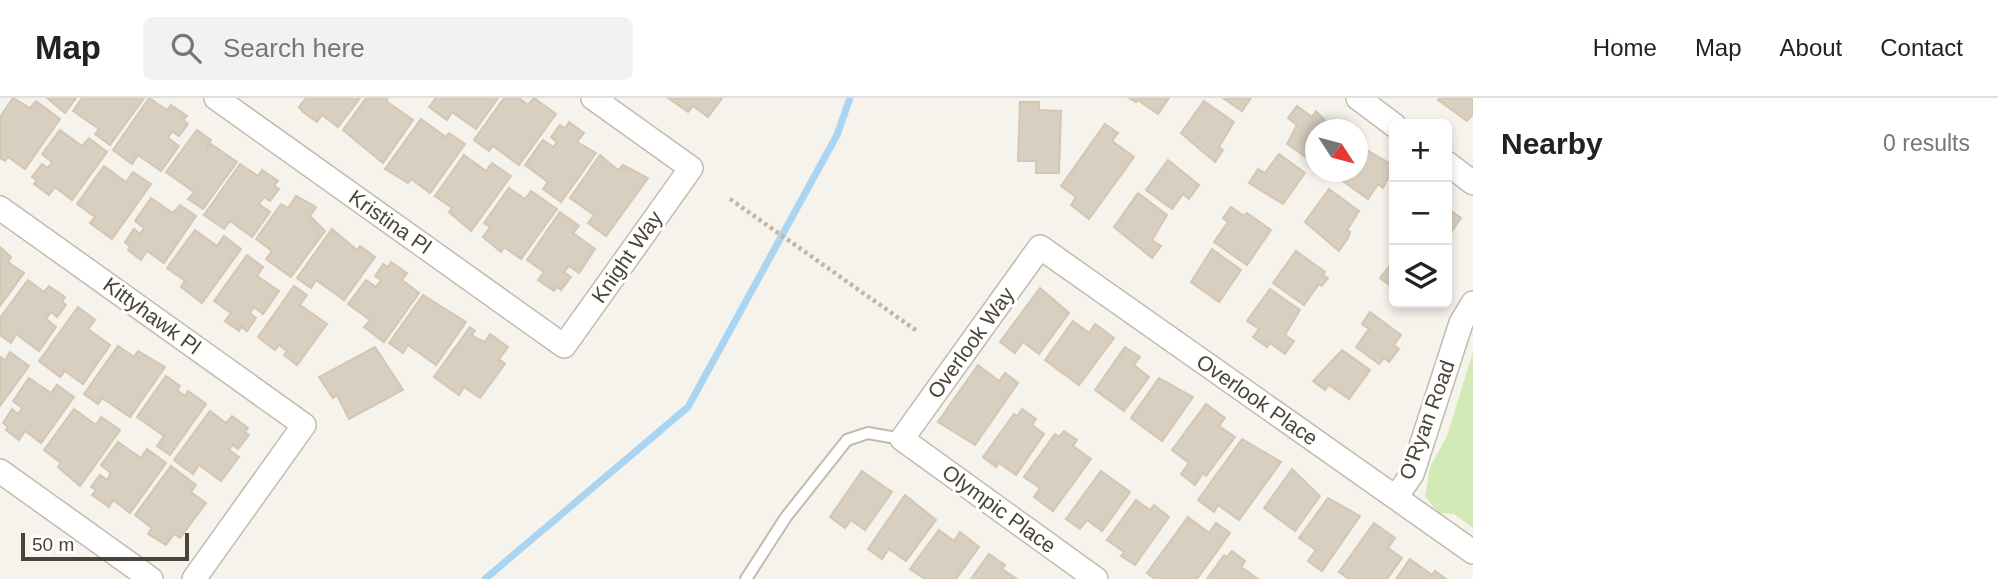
<!DOCTYPE html>
<html lang="en">
<head>
<meta charset="utf-8">
<style>
	:root { --surface:#fff; --page:#f2f2f2; --text:#222; --muted:#767676; --line:#e0e0e0 }
	body { margin:0; font-family:Helvetica,sans-serif; background:var(--page); color:var(--text) }
	.controls { position:absolute; right:21px; top:21px; display:grid; overflow:hidden; border-radius:10px; box-shadow:0 4px 10px #0003 }
	.controls button { width:63px; height:63px; display:grid; place-items:center; padding:0; border:0; border-bottom:2px solid var(--line); background:var(--surface); color:var(--text); font:35px sans-serif }
	.compass { position:absolute; left:1305px; top:21px; width:63px; height:63px; border-radius:50%; background:var(--surface); box-shadow:0 4px 10px #0003; rotate:126deg }
	.scale { position:absolute; left:21px; bottom:18px; width:168px; box-sizing:border-box; padding-left:7px; border:4px solid #4b4439; border-top:0; font-size:19px; line-height:24px; white-space:nowrap; color:#4b4439; -webkit-text-stroke:5px #fff; paint-order:stroke }
	.list { margin:0; padding:0; list-style:none }
	h2 { display:flex; justify-content:space-between; align-items:center; height:91px; margin:0; padding:0 28px; font-size:30px }
	h2 small { font-size:23px; font-weight:400; color:var(--muted) }
	.icon { flex:none; width:38px; height:38px; fill:none; stroke:currentColor; stroke-width:2; stroke-linecap:round; stroke-linejoin:round }
	.map { position:relative; flex:none; width:1473px; height:481px; overflow:hidden }
	header { display:flex; align-items:center; gap:42px; box-sizing:border-box; height:98px; padding:0 35px; background:var(--surface); border-bottom:2px solid var(--line) }
	header strong { font-size:33px }
	nav { display:flex; gap:38px; margin-inline-start:auto; font-size:24px }
	.search { width:490px; height:63px; background:var(--page); display:flex; align-items:center; gap:18px; box-sizing:border-box; padding:0 24px; border-radius:10px; color:var(--muted); font-size:26px }
	main { display:flex }
	aside { flex:1; background:var(--surface) }
	.map>svg:first-child { display:block }
	.green { fill:#d2eab5 }
	.lines { fill:none; stroke-linecap:round; stroke-linejoin:round }
	.stream { stroke:#a9d4f2; stroke-width:7 }
	.building { fill:#d8cfc1; stroke:#d3c7b4; stroke-width:2 }
	.lane-casing { stroke:#c2bbae; stroke-width:14 }
	.street-casing { stroke:#c2bbae; stroke-width:26 }
	.path { stroke:#c4b79f; stroke-width:4.5; stroke-dasharray:3.5 3.5; stroke-linecap:butt }
	.lane { stroke:#fff; stroke-width:10 }
	.street { stroke:#fff; stroke-width:23 }
	.labels { text-anchor:middle; stroke-width:6; stroke-linejoin:round; paint-order:stroke }
	.street-label { font-size:21px; fill:#4b4439; stroke:#fff }
</style>
</head>
<body>
<header>
<strong>Map</strong>
<div class="search"><svg class="icon" aria-label="search" viewBox="0 0 24 24"><circle cx="10" cy="10" r="6"/><path d="M15 15l6 6"/></svg>Search here</div>
<nav><a>Home</a><a>Map</a><a>About</a><a>Contact</a></nav>
</header>
<main>
<div class="map">
<svg width="1473" height="481" viewBox="0 0 1473 481">
	<rect width="100%" height="100%" fill="#f6f3ec"/>
	<polygon class="green" points="1473,254 1473,430 1454,416 1438,415 1425,398 1430,369 1447,338"/>
	<g class="lines">
		<polyline class="stream" points="485,481 688,309 837,37 850,0"/>
	</g>
	<g class="building">
		<polygon points="13,0 30,10 36,3 60,21 25,71 8,59 5,63 0,60 0,19"/>
		<polygon points="47,0 76,0 65,15"/>
		<polygon points="82,0 144,0 110,47 95,36 99,31 73,13"/>
		<polygon points="149,0 167,12 171,7 187,18 183,22 188,26 179,38 172,33 168,40 179,48 161,73 138,57 132,66 113,52"/>
		<polygon points="306,0 360,0 338,29 322,17 317,24 303,14 299,9"/>
		<polygon points="366,0 388,0 386,3 413,22 383,65 343,32"/>
		<polygon points="436,0 498,0 476,31 452,14 447,22 429,9"/>
		<polygon points="504,0 519,0 528,7 534,0 556,16 519,67 493,48 489,53 474,42"/>
		<polygon points="668,0 722,0 708,19 693,8 688,14"/>
		<polygon points="1129,0 1169,0 1158,16 1138,2 1136,4"/>
		<polygon points="1223,0 1251,0 1242,13"/>
		<polygon points="1440,0 1473,0 1473,16 1467,23 1438,2"/>
		<polygon points="1204,3 1234,24 1219,49 1223,52 1215,64 1181,35"/>
		<polygon points="1020,4 1039,4 1039,12 1061,13 1059,75 1036,75 1036,63 1018,63"/>
		<polygon points="1297,8 1312,19 1316,13 1334,32 1316,32 1316,66 1287,46 1297,27 1288,20"/>
		<polygon points="421,21 446,39 449,35 465,46 430,95 411,81 408,85 385,71"/>
		<polygon points="569,24 584,35 577,44 596,55 561,104 543,91 548,84 525,67 543,42 553,49 557,44 551,39 560,27 565,30"/>
		<polygon points="1105,26 1118,35 1112,43 1134,59 1089,121 1071,107 1076,99 1061,88"/>
		<polygon points="60,32 82,48 89,40 107,54 72,102 55,89 49,97 34,86 37,82 32,79 42,66 48,70 52,64 42,56"/>
		<polygon points="197,32 211,42 206,50 211,46 237,64 203,111 188,101 194,94 166,74"/>
		<polygon points="1360,48 1394,68 1383,90 1378,86 1368,101 1337,79 1341,74 1358,74"/>
		<polygon points="1279,56 1305,75 1283,106 1249,85 1258,71 1265,75"/>
		<polygon points="464,57 486,73 492,65 511,78 471,133 449,114 452,110 435,98"/>
		<polygon points="600,57 618,72 623,67 648,80 606,138 588,125 594,117 570,100"/>
		<polygon points="1168,62 1199,87 1189,101 1183,96 1172,111 1146,92"/>
		<polygon points="240,66 258,78 262,72 278,83 274,88 279,91 270,103 264,99 259,106 270,114 252,139 230,123 224,131 204,117"/>
		<polygon points="104,68 126,84 133,74 151,86 112,141 90,125 95,119 77,106"/>
		<polygon points="509,90 525,101 531,93 557,111 521,161 504,149 501,154 483,139 490,129 484,125"/>
		<polygon points="1329,91 1359,113 1347,132 1350,134 1348,140 1339,153 1305,124"/>
		<polygon points="1138,95 1167,117 1152,142 1161,148 1152,160 1114,129"/>
		<polygon points="296,98 316,109 310,118 325,133 291,179 266,161 272,153 256,141 281,106 288,110"/>
		<polygon points="151,100 173,115 180,107 196,118 164,165 147,153 141,162 128,152 130,149 125,144 134,131 140,136 144,130 135,123"/>
		<polygon points="1231,109 1244,118 1247,115 1271,132 1247,167 1214,144 1228,124 1223,120"/>
		<polygon points="1447,110 1461,120 1447,140"/>
		<polygon points="560,114 579,128 573,135 595,151 579,175 569,168 564,174 571,179 561,192 557,189 554,193 538,182 544,174 527,162"/>
		<polygon points="332,131 357,152 360,148 375,159 344,202 316,182 311,190 297,180"/>
		<polygon points="195,132 217,148 224,138 241,151 202,205 181,189 185,183 167,170"/>
		<polygon points="0,149 11,159 8,164 24,175 0,208"/>
		<polygon points="1212,151 1241,172 1219,204 1191,184"/>
		<polygon points="1296,153 1325,174 1323,177 1328,180 1322,188 1319,186 1304,207 1273,185"/>
		<polygon points="247,157 263,169 257,178 279,193 263,216 254,209 250,215 256,220 247,233 241,229 239,233 225,223 231,215 214,203"/>
		<polygon points="391,164 407,175 402,182 419,195 384,244 364,229 370,222 348,206 366,182 376,189 381,182 375,178 383,166 388,169"/>
		<polygon points="1389,169 1394,173 1394,186 1391,188 1380,180"/>
		<polygon points="28,182 44,194 49,188 65,199 62,204 66,207 57,219 51,214 46,221 56,229 39,253 16,236 11,245 0,237 0,220"/>
		<polygon points="294,188 307,197 300,207 327,226 297,267 284,257 287,253 279,247 275,252 258,239"/>
		<polygon points="1040,190 1069,215 1039,256 1023,244 1015,255 1000,244"/>
		<polygon points="1270,191 1300,212 1285,237 1294,243 1285,256 1270,245 1267,249 1253,239 1259,231 1247,223"/>
		<polygon points="423,197 466,224 436,267 408,247 403,255 389,245"/>
		<polygon points="78,209 95,222 88,231 110,247 83,286 65,273 60,279 39,263"/>
		<polygon points="1370,214 1401,237 1394,247 1399,251 1389,264 1384,260 1379,266 1356,249 1369,231 1362,226"/>
		<polygon points="1073,223 1089,235 1095,226 1114,240 1079,287 1045,262"/>
		<polygon points="470,229 475,233 472,237 476,240 485,244 490,236 508,249 499,261 505,266 480,300 464,289 459,297 434,279"/>
		<polygon points="118,248 134,259 138,253 165,269 130,319 102,300 98,306 84,296"/>
		<polygon points="375,249 403,292 349,321 337,297 333,300 319,279"/>
		<polygon points="1125,249 1140,259 1134,267 1149,279 1124,313 1095,292"/>
		<polygon points="1342,252 1370,272 1349,301 1329,287 1325,292 1313,283"/>
		<polygon points="10,254 29,268 0,308 0,259 5,262"/>
		<polygon points="978,267 999,283 1005,275 1018,285 975,347 938,324"/>
		<polygon points="166,278 180,288 177,292 185,298 188,293 206,306 170,357 157,348 164,338 137,319"/>
		<polygon points="29,280 51,295 57,287 74,299 41,345 25,333 19,342 6,332 8,329 3,325 12,311 18,316 22,310 13,303"/>
		<polygon points="1159,280 1193,299 1162,343 1131,320"/>
		<polygon points="1206,306 1225,320 1219,328 1235,339 1206,378 1203,375 1195,387 1181,376 1189,365 1172,352"/>
		<polygon points="74,311 96,327 101,319 120,332 80,388 58,369 61,365 44,352"/>
		<polygon points="1022,311 1036,321 1032,327 1044,336 1016,377 999,365 996,369 983,359 1014,316 1017,318"/>
		<polygon points="210,313 226,325 232,318 248,330 245,334 249,337 238,351 233,347 229,352 239,359 221,383 199,367 193,376 174,362"/>
		<polygon points="1064,333 1077,342 1073,348 1091,361 1053,413 1034,399 1040,390 1024,379 1055,336 1059,339"/>
		<polygon points="1242,341 1281,364 1239,422 1218,407 1214,414 1198,402"/>
		<polygon points="118,344 141,360 147,351 166,365 130,415 113,402 109,409 92,397 96,392 91,389 100,377 107,382 111,375 101,367"/>
		<polygon points="171,368 196,387 191,394 206,405 180,440 174,436 166,447 148,436 152,430 135,417"/>
		<polygon points="1292,371 1320,398 1295,433 1264,410"/>
		<polygon points="862,373 892,394 865,432 851,422 845,430 830,419"/>
		<polygon points="1101,373 1130,394 1102,433 1087,422 1080,431 1066,421"/>
		<polygon points="905,397 936,422 906,463 889,451 882,461 868,451"/>
		<polygon points="1328,400 1360,418 1322,473 1308,463 1316,452 1299,440"/>
		<polygon points="1136,402 1150,412 1154,407 1169,419 1135,467 1121,458 1124,454 1107,442"/>
		<polygon points="1188,419 1209,435 1216,425 1230,435 1197,481 1155,481 1147,475"/>
		<polygon points="1374,425 1395,440 1388,450 1402,460 1387,481 1349,481 1339,474"/>
		<polygon points="939,432 954,443 960,434 979,449 956,481 925,481 910,471"/>
		<polygon points="1232,453 1245,463 1241,469 1258,481 1207,481 1224,457 1227,459"/>
		<polygon points="989,456 1005,467 1002,471 1017,481 971,481"/>
		<polygon points="1410,461 1432,477 1435,473 1446,481 1396,481"/>
	</g>
	<g class="lines">
		<g class="lane-casing">
			<polyline id="lane" points="746,481 786,419 847,342 868,335 902,341"/>
		</g>
		<g class="street-casing">
			<g id="street">
				<polyline points="216,0 564,248 691,70 593,0"/>
				<polyline points="1358,0 1394,27"/>
				<polyline points="1447,65 1473,85"/>
				<polyline points="0,110 304,327 194,481"/>
				<polyline points="0,373 151,481"/>
				<polyline points="1396,399 1412,376 1461,225 1473,205"/>
				<polyline points="1096,481 902,341 1040,149 1473,454"/>
			</g>
		</g>
		<polyline class="path" points="730,101 917,233"/>
		<use href="#lane" class="lane"/>
		<use href="#street" class="street"/>
	</g>
	<g class="labels">
		<g class="street-label">
			<text transform="translate(390 124) rotate(35)" y="7">Kristina Pl</text>
			<text transform="translate(627 159) rotate(-55)" y="7">Knight Way</text>
			<text transform="translate(152 218) rotate(36)" y="7">Kittyhawk Pl</text>
			<text transform="translate(971 245) rotate(-54)" y="7">Overlook Way</text>
			<text transform="translate(1257 302) rotate(35)" y="7">Overlook Place</text>
			<text transform="translate(1427 322) rotate(-70)" y="7">O'Ryan Road</text>
			<text transform="translate(999 411) rotate(36)" y="7">Olympic Place</text>
		</g>
	</g>
</svg>
<div class="controls">
<button>+</button>
<button>−</button>
<button><svg class="icon" aria-label="layers" viewBox="0 0 24 24"><path d="M12 4l9 5-9 5-9-5zM3 14l9 5 9-5"/></svg></button>
</div>
<svg class="compass" viewBox="-18 -18 36 36"><path d="M0-13l5 13h-10z" fill="#e53935"/><path d="M0 13l5-13h-10z" fill="#767676"/></svg>
<div class="scale">50 m</div>
</div>
<aside>
<h2>Nearby<small>0 results</small></h2>
<ul class="list">
</ul>
</aside>
</main>
</body>
</html>
